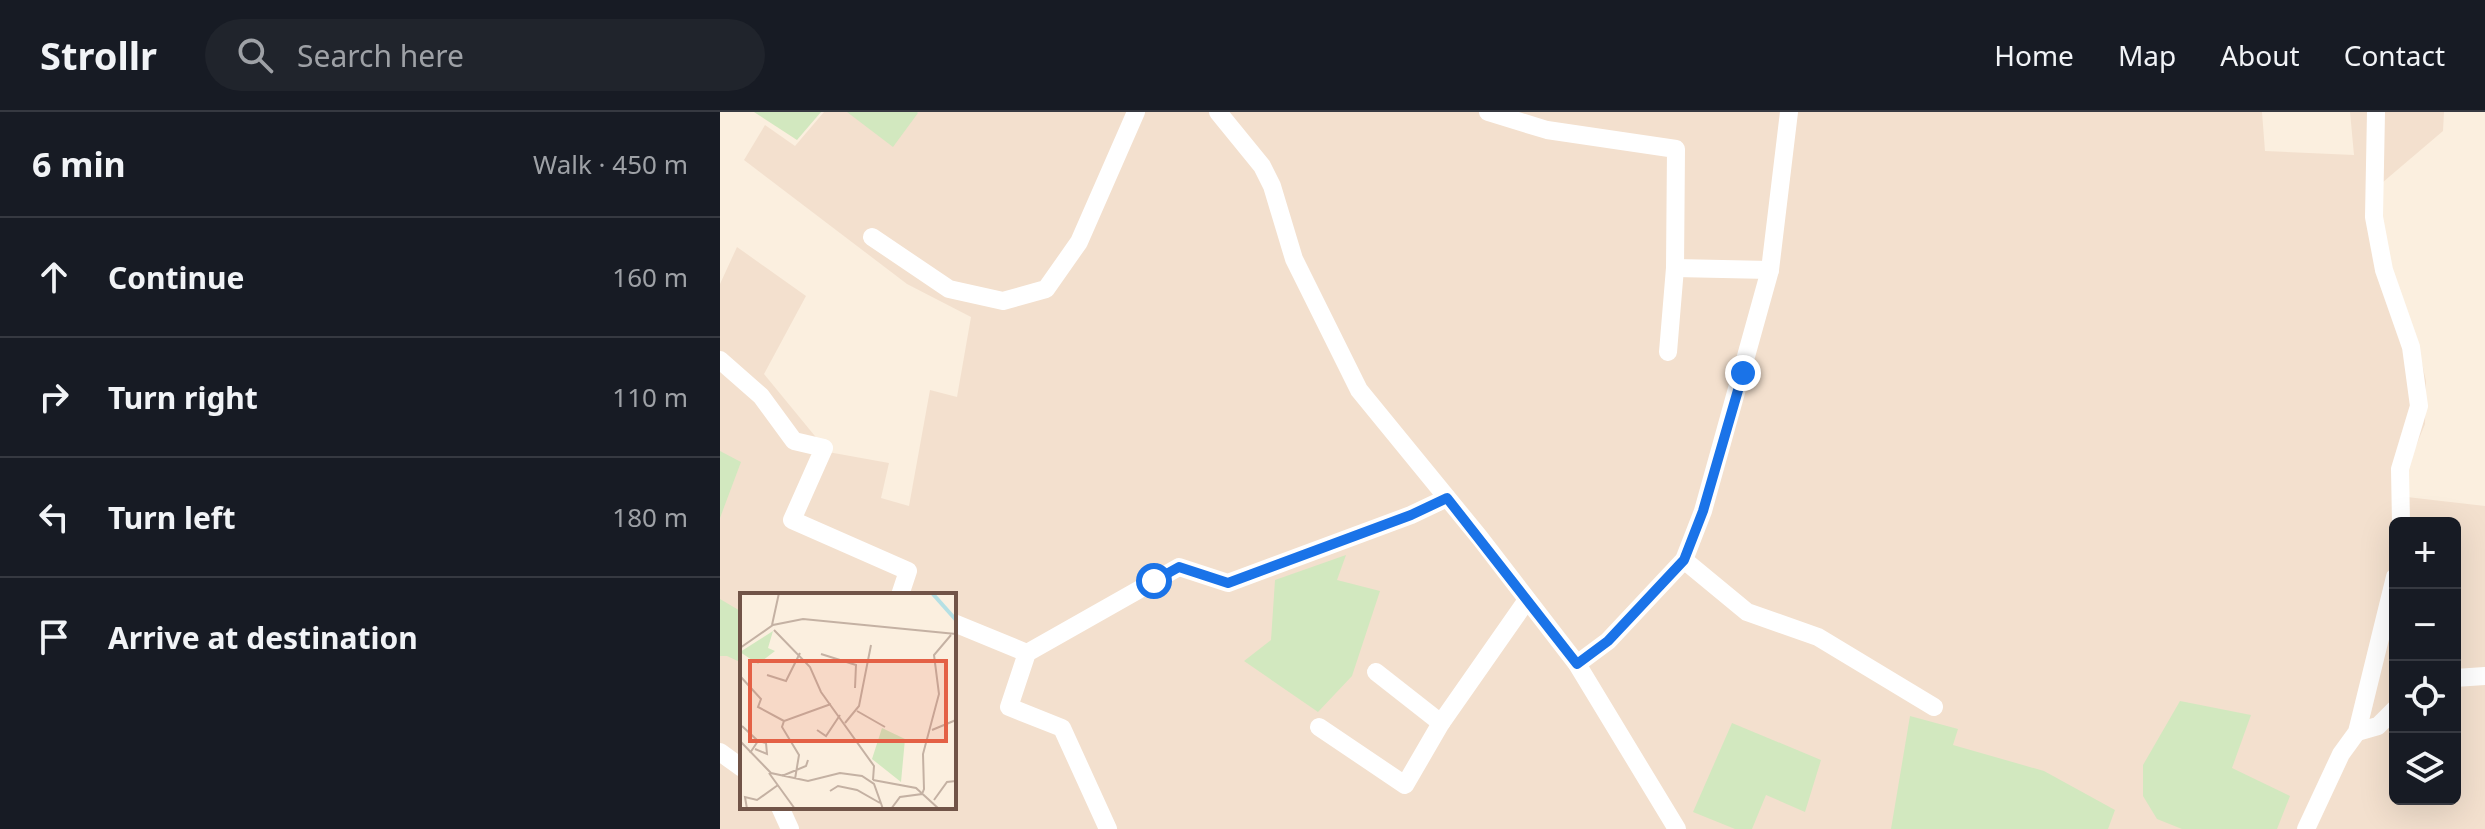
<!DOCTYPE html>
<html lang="en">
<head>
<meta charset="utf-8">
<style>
	:root { --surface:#171b24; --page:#20242c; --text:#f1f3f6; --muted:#9ea1a6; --line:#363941 }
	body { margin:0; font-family:"Noto Sans",sans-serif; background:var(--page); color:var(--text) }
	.controls { position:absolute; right:24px; bottom:24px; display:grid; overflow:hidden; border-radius:12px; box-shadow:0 8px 32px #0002 }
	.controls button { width:72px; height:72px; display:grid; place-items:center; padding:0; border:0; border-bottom:2px solid var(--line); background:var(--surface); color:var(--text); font:40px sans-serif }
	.stop { position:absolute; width:24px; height:24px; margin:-18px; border:6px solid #1a73e8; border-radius:50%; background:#fff }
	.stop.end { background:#1a73e8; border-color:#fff; box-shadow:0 2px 8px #0008 }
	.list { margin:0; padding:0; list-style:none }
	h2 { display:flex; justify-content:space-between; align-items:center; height:104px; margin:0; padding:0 32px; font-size:34px }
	h2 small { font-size:26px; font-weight:400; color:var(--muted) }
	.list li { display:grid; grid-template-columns:52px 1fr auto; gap:24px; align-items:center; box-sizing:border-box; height:120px; padding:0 32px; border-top:2px solid var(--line) }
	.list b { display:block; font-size:30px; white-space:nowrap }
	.list em { font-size:26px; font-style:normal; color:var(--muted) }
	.icon { flex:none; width:44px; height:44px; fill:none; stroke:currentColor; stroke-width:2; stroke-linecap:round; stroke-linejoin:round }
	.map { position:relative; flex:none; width:1765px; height:717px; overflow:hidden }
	header { display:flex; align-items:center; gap:48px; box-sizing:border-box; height:112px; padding:0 40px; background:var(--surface); border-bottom:2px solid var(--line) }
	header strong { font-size:38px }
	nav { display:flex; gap:44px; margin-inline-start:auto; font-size:28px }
	.search { width:560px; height:72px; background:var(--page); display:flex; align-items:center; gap:20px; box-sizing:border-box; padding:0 28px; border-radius:44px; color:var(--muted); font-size:30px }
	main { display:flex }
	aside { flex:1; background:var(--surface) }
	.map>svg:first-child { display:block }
	.residential { fill:#f3e0ce; fill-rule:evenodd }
	.green { fill:#d2e8bf }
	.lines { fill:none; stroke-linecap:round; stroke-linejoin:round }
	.minor { stroke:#fff; stroke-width:18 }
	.route { stroke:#1a73e8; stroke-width:10 }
	.inset-river { fill:none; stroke:#b5e0e4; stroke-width:4 }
	.inset-road { fill:none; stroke:#c4b1a3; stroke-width:2 }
	.view { fill:#e46146; fill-opacity:0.15; stroke:#e46146; stroke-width:4 }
	.inset-edge { fill:none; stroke:#715448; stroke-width:4 }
</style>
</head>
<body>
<header>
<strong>Strollr</strong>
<div class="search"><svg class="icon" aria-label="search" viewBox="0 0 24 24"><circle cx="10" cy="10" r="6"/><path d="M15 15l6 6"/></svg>Search here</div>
<nav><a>Home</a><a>Map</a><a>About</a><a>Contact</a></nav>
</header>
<main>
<aside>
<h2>6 min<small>Walk · 450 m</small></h2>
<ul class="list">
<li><svg class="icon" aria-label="ahead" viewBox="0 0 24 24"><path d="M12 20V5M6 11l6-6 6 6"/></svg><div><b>Continue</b></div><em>160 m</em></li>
<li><svg class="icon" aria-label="right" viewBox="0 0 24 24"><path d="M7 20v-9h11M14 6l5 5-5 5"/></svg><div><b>Turn right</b></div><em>110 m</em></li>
<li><svg class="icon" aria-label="left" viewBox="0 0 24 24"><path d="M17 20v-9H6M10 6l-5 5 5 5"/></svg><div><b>Turn left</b></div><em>180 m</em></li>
<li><svg class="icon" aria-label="arrive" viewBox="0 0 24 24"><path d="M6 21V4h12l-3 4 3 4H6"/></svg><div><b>Arrive at destination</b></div></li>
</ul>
</aside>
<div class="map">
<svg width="1765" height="717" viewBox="0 0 1765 717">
	<rect width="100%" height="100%" fill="#fbefdf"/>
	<path class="residential" d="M104,0H1542L1545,39L1634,43L1630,0H1724L1723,19L1656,76L1671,156L1696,225L1706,269L1705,312L1689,351L1687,385L1765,394V717H0V172L17,135L86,184L44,262L108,340L169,351L161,386L189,394L210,278L237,285L251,205L187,172L24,48L45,13L75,34ZM1675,411H1735V687H1675ZM22,483H234V695H22Z"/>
	<g class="green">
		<polygon points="34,0 101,0 77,28"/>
		<polygon points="127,0 197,0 198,1 173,35"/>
		<polygon points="0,339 21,350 0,406"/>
		<polygon points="626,443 617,468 660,479 632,564 598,600 524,549 551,528 555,468"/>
		<polygon points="0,487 22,500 22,551 7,544 0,544"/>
		<polygon points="1460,589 1531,603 1512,656 1570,684 1557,717 1462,717 1437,707 1423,684 1423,653"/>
		<polygon points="1190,604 1238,617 1233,633 1324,659 1395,698 1388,717 1171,717"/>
		<polygon points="1012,611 1101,648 1085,700 1046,683 1032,717 1015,717 973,700"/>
	</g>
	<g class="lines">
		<g class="minor">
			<polyline points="498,0 542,54 552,74 574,147 639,278 760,426 857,552 957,717"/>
			<polyline points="768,0 827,18 956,37 955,156 948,240"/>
			<polyline points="1656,0 1654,105 1664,158 1691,235 1699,294 1680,357 1681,411"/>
			<polyline points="152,125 229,177 283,189 326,177 359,130 416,0"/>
			<polyline points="955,156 1050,158"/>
			<polyline points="0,248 41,284 74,329 104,336 72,408 188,459 180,483"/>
			<polyline points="964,448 1027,500 1098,525 1214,595"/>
			<polyline points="234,511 307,541"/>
			<polyline points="857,552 888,529 964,448 983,399 1050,158 1069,0"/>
			<polyline points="656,560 721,611"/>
			<polyline points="1735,566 1765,564"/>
			<polyline points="599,615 685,673 721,611 807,488"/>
			<polyline points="1637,620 1658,614 1675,597"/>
			<polyline points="0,640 22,656"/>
			<polyline points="60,695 70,717"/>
			<polyline points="388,717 342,616 289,595 307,541 459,455 508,471 691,403 727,386"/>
			<polyline points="1586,717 1621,642 1637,620 1675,465"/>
		</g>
	</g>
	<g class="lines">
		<polyline class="route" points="434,469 459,455 508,471 691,403 727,386 857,552 888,529 964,448 983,399 1023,261"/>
	</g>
	<g transform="translate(20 481)">
		<rect width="216" height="216" fill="#fbefdf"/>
		<path d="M33,38L28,55L35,58L18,71L0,59ZM142,135L165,146L161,189L132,166Z" fill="#d2e8bf"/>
		<path class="inset-river" d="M192,0L216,27"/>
		<path class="inset-road" d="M32,32L39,0M34,37L70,74L81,99L134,173L133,187M0,55L33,32L63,26L216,41M81,61L116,72L115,95M27,82L46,88L60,60M0,83L21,106L18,114L44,128M117,118L145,134M105,130L119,113L131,52M2,133L18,148L10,160M77,137L86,143L100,122M192,137L216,127M0,148L31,180L68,188L100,180L122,183L134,191L143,216M15,156L27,161L26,150L18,148M29,180L55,216M42,183L66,173L68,167M55,186L59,162L42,134L44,128L91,111M133,187L176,195L199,216M90,198L98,193L117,197L140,210M194,207L207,189L216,188M7,216L5,204L17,207L38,192M151,216L160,204L182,201L184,196L183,161L199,101L194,62L211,42"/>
		<path class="view" d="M10,68H206V148H10Z"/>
		<rect width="216" height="216" class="inset-edge"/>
	</g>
</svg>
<div class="controls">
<button>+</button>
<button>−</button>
<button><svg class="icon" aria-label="locate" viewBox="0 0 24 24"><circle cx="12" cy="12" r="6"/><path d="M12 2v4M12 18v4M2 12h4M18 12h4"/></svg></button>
<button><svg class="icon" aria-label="layers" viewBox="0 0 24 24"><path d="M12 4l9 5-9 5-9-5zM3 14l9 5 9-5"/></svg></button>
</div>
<div class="stop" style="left:434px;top:469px"></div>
<div class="stop end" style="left:1023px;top:261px"></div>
</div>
</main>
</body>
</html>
